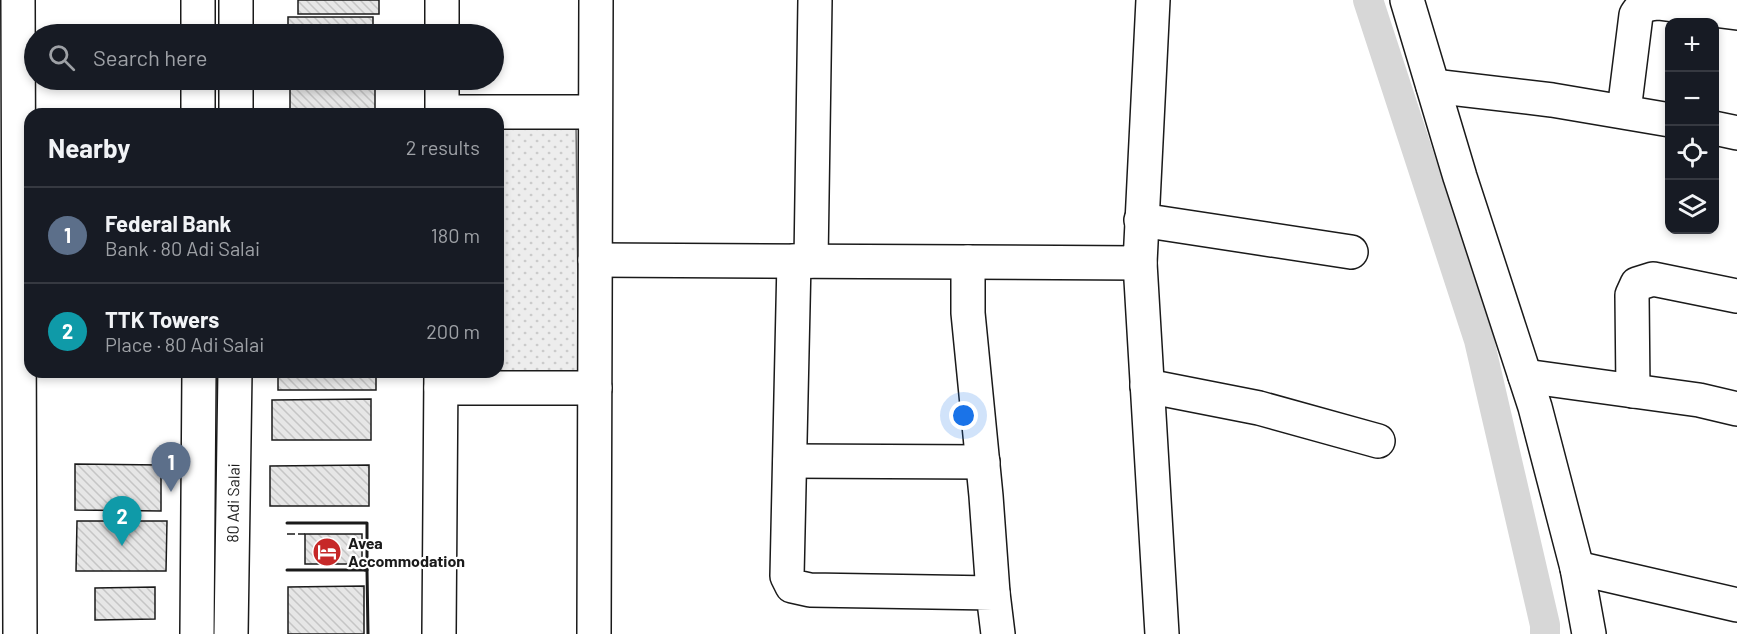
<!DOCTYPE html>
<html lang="en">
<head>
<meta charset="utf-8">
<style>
	:root { --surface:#171b24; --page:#242831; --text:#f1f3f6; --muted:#9ea1a6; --line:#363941; --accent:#c62828 }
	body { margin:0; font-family:Barlow,sans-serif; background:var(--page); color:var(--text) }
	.controls { position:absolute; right:18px; top:18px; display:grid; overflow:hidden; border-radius:12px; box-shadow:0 3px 9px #0003 }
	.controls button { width:54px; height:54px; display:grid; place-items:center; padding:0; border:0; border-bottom:2px solid var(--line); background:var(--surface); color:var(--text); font:30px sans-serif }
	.you { position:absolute; left:964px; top:416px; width:21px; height:21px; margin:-15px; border:4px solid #fff; border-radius:50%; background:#1a73e8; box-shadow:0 0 0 9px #1a73e833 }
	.badge { display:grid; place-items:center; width:39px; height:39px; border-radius:50%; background:var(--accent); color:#fff; font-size:20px; font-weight:700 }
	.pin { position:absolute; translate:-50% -50px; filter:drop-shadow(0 2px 3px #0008) }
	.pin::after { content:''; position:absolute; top:32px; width:21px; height:18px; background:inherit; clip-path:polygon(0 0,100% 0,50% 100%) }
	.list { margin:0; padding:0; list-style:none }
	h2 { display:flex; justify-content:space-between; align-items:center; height:78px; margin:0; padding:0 24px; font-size:26px }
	h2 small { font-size:20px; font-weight:400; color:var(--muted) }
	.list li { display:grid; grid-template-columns:39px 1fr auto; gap:18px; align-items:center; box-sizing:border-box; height:96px; padding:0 24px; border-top:2px solid var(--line) }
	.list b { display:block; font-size:22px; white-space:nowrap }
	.list p { margin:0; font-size:20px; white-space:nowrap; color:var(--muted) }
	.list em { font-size:20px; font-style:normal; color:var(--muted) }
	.icon { flex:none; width:33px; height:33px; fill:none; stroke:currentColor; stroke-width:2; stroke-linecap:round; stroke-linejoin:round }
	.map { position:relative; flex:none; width:1737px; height:634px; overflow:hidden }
	.search { position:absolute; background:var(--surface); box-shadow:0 3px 9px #0003; left:24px; top:24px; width:480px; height:66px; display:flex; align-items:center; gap:15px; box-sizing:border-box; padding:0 21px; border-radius:33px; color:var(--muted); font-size:22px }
	.panel { position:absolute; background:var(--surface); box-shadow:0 3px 9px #0003; left:24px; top:108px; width:480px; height:270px; border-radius:18px }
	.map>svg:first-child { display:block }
	.grass { fill:url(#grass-dots); stroke:#6a6a6a; stroke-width:1.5 }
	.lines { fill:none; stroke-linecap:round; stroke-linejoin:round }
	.canal { stroke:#d7d7d7; stroke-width:30 }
	.building { fill:url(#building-back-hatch); stroke:#1a1a1a; stroke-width:1.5 }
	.minor-casing { stroke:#1a1a1a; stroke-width:36 }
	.major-casing { stroke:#1a1a1a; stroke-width:36 }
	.minor { stroke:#fff; stroke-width:33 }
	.major { stroke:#fff; stroke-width:33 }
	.fence { stroke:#1a1a1a; stroke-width:1.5; stroke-dasharray:8 3; stroke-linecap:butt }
	.wall { stroke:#1a1a1a; stroke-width:3 }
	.labels { text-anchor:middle; stroke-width:4.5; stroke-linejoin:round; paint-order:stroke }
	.street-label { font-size:16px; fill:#1a1a1a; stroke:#fff }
	.poi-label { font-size:16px; font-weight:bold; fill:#1a1a1a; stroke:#fff; text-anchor:start }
</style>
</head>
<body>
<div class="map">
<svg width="1737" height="634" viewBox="0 0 1737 634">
	<defs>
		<pattern id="grass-dots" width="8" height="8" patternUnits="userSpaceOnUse" patternTransform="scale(1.5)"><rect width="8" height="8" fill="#ededed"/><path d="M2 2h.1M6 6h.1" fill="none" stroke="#cbcbcb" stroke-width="1.8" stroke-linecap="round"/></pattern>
		<pattern id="building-back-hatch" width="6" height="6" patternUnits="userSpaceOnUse" patternTransform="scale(1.5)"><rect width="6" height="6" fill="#e6e6e6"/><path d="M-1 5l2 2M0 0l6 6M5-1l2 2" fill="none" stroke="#c5c5c5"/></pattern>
	</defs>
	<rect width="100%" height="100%" fill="#fff"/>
	<polygon class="grass" points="576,123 579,374 498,372 498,127"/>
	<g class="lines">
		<polyline class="canal" points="1368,0 1479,340 1545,625 1545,634"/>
	</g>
	<g class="building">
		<rect x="298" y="0" width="81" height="14"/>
		<rect x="288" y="17" width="85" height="17"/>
		<rect x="290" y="84" width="85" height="30"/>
		<rect x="278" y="372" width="98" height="18"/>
		<polygon points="371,399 371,440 272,440 272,400"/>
		<polygon points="75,464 161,465 161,511 75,510"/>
		<polygon points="369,465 369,506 270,506 270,466"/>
		<polygon points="77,521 167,521 166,571 76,571"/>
		<rect x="305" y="534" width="57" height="30"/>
		<polygon points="364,586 364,634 288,634 288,587"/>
		<polygon points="155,587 155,619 95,620 95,588"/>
	</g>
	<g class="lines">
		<g class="minor-casing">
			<g id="minor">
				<polyline points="18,0 20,634"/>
				<polyline points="442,0 442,34"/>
				<polyline points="1407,0 1460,177 1535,407 1577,568 1589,634"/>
				<polyline points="442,80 442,114"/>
				<polyline points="1433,86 1552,100 1670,120"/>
				<path d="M1624,111L1636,15C1642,5 1647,4 1658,3L1737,13"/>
				<polyline points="443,112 595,112"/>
				<polyline points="1714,128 1737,133"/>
				<polyline points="1141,220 1351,252"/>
				<polyline points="595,260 1140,263 1153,0"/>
				<polyline points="794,261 787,576 792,586 810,590 993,593 998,634"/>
				<polyline points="811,261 815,0"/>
				<polyline points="968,262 968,313 986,496 993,593"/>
				<polyline points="1140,263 1162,634"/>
				<polyline points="1525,376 1699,400 1737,409"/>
				<polyline points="1147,386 1259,408 1378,441"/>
				<polyline points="441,388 595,388"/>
				<polyline points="1633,391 1632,295 1637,284 1653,279 1737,296"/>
				<polyline points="790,461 983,462"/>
				<polyline points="1577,568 1737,605"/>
				<polyline points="439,634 441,372"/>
				<polyline points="594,634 596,0"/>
			</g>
		</g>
		<g class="major-casing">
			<g id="major">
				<polyline points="198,0 198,34"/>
				<polyline points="236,0 236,34"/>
				<polyline points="198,80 198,114"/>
				<polyline points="236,80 236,114"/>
				<polyline points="197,634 199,372"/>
				<polyline points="231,634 235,372"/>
			</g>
		</g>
		<use href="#minor" class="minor"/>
		<use href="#major" class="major"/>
		<polyline class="fence" points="287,534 305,534"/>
		<g class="wall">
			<polyline points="287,523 367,523 367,570 287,570"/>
			<polyline points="365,570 367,570 368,634"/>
		</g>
	</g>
	<defs>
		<g id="hotel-disc" transform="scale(1.5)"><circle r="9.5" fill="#c62828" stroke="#fff"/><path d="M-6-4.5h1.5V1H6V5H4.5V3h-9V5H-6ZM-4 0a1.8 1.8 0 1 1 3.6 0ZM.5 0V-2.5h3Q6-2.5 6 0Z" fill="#fff"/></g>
	</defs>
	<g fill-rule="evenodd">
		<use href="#hotel-disc" x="327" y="552"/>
	</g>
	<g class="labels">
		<g class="street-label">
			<text transform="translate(233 503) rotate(-89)" y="6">80 Adi Salai</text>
		</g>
		<g class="poi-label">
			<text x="348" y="549">Avea<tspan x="348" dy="18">Accommodation</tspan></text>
		</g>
	</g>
</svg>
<div class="controls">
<button>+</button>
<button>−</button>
<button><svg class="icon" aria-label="locate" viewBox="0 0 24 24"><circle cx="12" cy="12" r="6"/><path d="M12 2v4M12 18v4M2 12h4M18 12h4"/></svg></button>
<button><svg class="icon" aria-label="layers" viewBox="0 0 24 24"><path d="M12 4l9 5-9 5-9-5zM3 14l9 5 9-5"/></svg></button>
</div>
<div class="you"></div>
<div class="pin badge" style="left:171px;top:492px;background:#5c6f8a">1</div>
<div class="pin badge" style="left:122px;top:546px;background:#0f9aa8">2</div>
<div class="search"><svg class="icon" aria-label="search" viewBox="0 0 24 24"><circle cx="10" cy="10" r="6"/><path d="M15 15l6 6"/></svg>Search here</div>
<section class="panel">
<h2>Nearby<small>2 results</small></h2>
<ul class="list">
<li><span class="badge" style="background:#5c6f8a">1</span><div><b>Federal Bank</b><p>Bank · 80 Adi Salai</p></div><em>180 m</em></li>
<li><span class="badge" style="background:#0f9aa8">2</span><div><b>TTK Towers</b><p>Place · 80 Adi Salai</p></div><em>200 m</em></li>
</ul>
</section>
</div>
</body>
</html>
